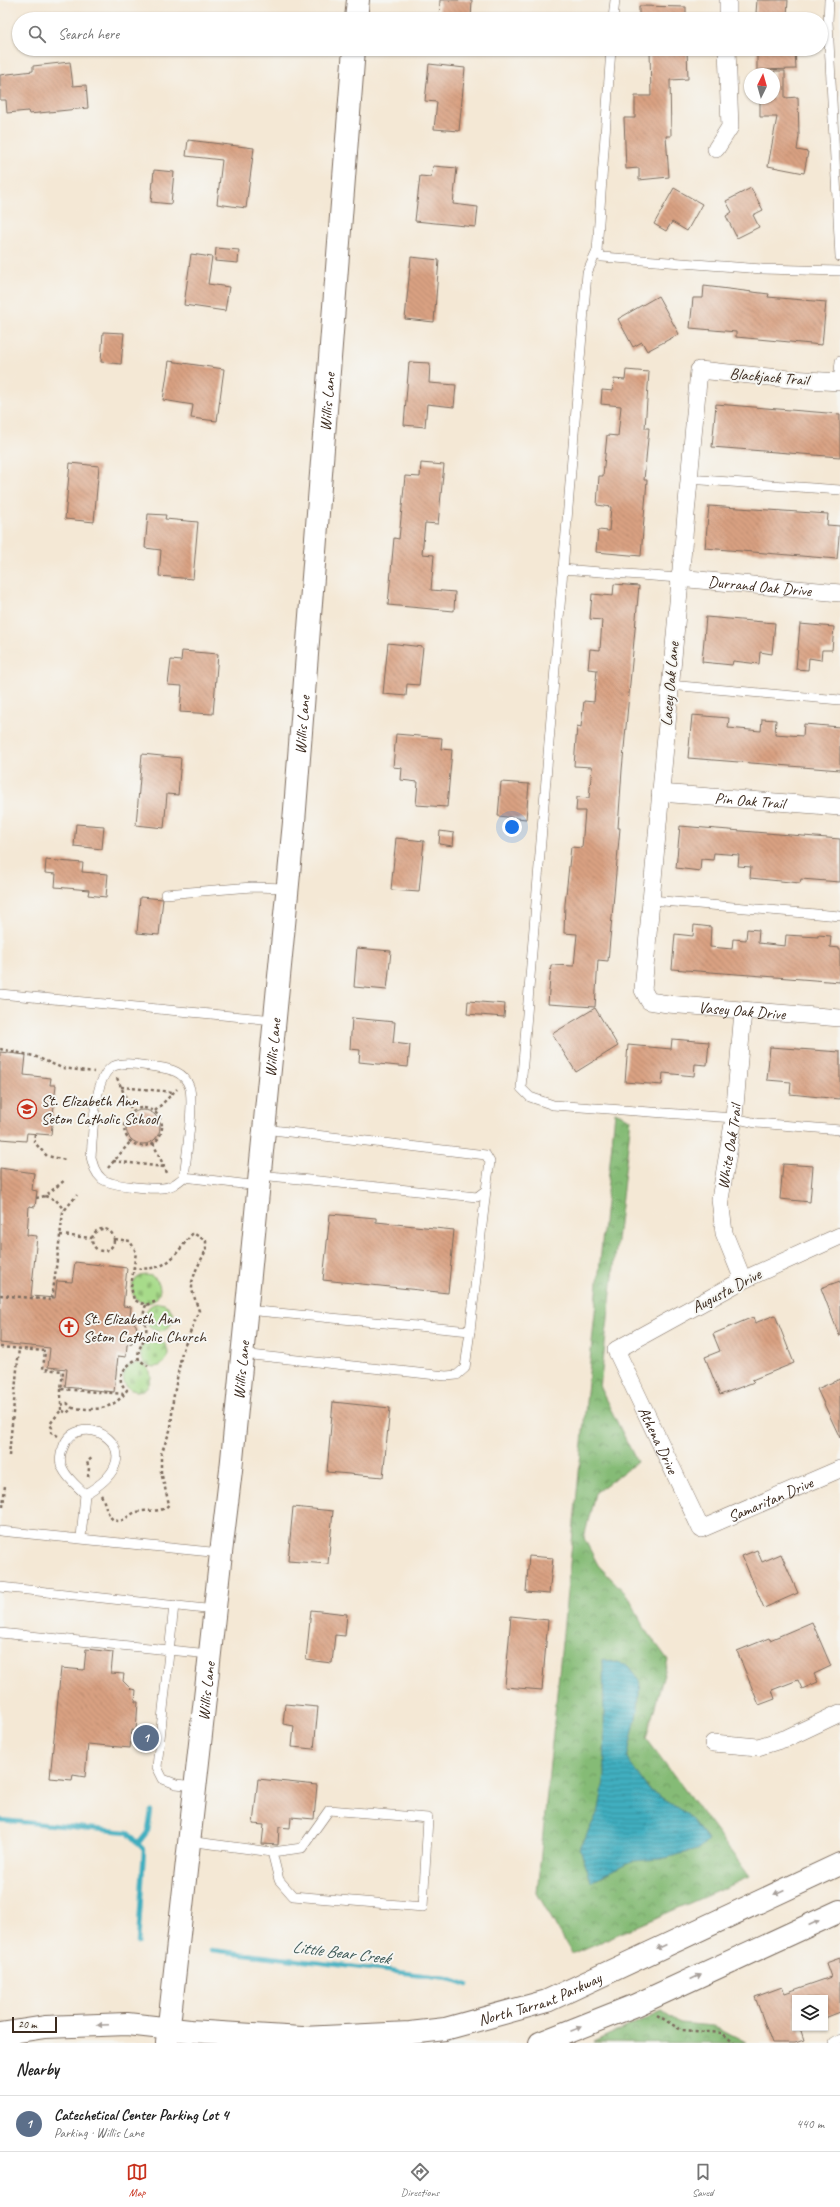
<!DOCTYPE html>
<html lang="en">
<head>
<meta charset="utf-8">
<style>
	:root { --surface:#fff; --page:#f6f6f6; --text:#222; --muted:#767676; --line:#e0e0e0; --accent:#c8321e }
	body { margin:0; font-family:Caveat,sans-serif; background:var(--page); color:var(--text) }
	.controls { position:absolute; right:12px; bottom:12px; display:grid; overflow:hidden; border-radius:0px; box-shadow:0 1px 3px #0004 }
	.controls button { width:36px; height:36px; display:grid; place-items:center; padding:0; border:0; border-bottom:1px solid var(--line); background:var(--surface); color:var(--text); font:20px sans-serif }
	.compass { position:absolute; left:744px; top:68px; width:36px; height:36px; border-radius:50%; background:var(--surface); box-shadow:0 1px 3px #0004; rotate:5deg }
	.scale { position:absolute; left:12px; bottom:10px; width:45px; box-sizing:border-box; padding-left:4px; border:2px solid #3b2a1e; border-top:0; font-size:11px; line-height:14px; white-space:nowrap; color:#3b2a1e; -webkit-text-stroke:3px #f6f6f2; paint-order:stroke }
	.you { position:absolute; left:512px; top:827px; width:14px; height:14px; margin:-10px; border:3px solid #fff; border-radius:50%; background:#1a73e8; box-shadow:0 0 0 6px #1a73e833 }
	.badge { display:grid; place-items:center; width:26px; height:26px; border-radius:50%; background:var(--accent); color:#fff; font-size:13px; font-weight:700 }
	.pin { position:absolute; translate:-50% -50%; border:2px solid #fff; box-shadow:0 1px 4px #0006 }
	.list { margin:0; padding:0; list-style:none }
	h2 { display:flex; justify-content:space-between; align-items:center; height:52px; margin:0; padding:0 16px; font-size:17px }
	h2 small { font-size:13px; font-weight:400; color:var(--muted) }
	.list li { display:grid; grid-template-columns:26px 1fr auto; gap:12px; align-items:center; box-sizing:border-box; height:56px; padding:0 16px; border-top:1px solid var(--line) }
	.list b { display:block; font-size:15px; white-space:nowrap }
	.list p { margin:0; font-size:13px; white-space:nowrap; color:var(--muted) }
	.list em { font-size:13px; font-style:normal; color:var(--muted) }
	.icon { flex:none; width:22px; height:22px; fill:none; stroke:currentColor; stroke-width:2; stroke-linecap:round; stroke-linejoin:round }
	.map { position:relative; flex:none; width:840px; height:2043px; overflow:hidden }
	.search { position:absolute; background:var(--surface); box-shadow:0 1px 3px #0004; left:12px; right:12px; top:12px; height:44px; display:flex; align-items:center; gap:10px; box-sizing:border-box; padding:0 14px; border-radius:22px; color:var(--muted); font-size:15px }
	.sheet { height:108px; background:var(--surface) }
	nav { display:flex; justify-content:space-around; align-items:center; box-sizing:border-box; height:56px; border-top:1px solid var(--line); background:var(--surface); font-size:11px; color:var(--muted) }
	nav a { display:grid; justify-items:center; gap:2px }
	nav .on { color:var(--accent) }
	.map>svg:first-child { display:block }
	.forest { fill:url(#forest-crowns); stroke:#60724a }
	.cemetery { fill:url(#cemetery-stones); stroke:#718254 }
	.water { fill:url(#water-rules); stroke:#3e6c6e }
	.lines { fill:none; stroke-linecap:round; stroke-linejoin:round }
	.stream { stroke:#41aebf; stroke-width:4.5 }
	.building { fill:url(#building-back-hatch) }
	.service-casing { stroke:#7c6c5e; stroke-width:10 }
	.minor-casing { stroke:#7c6c5e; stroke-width:18 }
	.tertiary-casing { stroke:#7c6c5e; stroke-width:24 }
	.primary-casing { stroke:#7c6c5e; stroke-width:24 }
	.path { stroke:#7c6c5e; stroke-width:2.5; stroke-dasharray:3 3; stroke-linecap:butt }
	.service { stroke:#fff; stroke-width:9 }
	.minor { stroke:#fff; stroke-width:17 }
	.tertiary { stroke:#fff; stroke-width:22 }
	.primary { stroke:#fff; stroke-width:22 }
	.oneway { fill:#a79f9a }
	.labels { text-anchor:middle; stroke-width:4; stroke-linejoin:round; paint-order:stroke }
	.street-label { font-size:16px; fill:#3b2a1e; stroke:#f6f6f2 }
	.poi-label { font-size:16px; fill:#3b2a1e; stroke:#f6f6f2; text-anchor:start }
	.water-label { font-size:17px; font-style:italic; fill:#3d5856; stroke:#f6f6f2 }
</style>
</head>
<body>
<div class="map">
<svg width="840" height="2043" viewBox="0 0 840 2043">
	<defs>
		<pattern id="forest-crowns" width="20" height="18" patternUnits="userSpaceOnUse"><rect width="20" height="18" fill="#85bb76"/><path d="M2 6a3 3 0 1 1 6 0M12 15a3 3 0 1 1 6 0" fill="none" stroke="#6e9860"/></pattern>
		<pattern id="cemetery-stones" width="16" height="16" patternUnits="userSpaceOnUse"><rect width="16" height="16" fill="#a7db8a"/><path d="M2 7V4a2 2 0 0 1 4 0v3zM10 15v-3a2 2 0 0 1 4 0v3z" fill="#91bc77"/></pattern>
		<pattern id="water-rules" width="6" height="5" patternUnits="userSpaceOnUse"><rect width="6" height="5" fill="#41aebf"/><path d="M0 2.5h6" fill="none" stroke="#388e9b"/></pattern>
		<pattern id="building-back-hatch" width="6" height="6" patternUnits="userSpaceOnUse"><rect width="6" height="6" fill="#d9a182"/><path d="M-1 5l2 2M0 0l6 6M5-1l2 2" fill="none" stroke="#b1836a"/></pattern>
	</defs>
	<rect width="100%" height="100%" fill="#f6f6f2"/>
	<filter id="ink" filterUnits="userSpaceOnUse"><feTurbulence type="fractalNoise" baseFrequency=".025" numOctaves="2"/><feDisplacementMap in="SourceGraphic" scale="8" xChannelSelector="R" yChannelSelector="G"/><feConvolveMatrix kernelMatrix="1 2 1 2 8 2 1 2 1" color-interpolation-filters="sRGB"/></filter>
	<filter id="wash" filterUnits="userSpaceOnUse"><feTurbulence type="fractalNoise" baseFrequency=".012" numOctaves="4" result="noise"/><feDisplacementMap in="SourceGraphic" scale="16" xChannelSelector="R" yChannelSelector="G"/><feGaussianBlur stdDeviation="0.9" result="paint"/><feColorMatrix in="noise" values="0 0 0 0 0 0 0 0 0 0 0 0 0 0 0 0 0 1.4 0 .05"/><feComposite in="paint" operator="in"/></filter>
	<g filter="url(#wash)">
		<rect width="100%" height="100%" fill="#f4e8d5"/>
		<g class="forest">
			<polygon points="615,1112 631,1119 600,1388 637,1462 595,1493 584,1538 598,1565 629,1597 644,1627 668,1660 646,1738 750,1877 572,1954 537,1893"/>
			<polygon points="662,2011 680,2023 713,2026 746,2043 594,2042"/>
		</g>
		<g class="cemetery">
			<circle cx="146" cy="1289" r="14"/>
			<circle cx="159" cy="1317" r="14"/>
			<circle cx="154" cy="1353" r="14"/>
			<circle cx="137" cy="1377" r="14"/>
		</g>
		<polygon class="water" points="603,1659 629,1666 640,1680 638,1709 627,1758 647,1788 688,1815 708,1840 697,1850 661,1859 632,1861 591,1881 580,1849 599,1809 605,1776"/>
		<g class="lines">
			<g class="stream">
				<polyline points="0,1820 127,1832 144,1850 138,1943"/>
				<polyline points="138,1844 148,1831 151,1811"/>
				<polyline points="211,1950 448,1978 468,1985"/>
			</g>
		</g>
		<g id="blocks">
			<g class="building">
				<polygon points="440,0 472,0 471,19 439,19"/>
				<polygon points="757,0 788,0 787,16 756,13"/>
				<polygon points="639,6 686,7 686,19 639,19"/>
				<polygon points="687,49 688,79 670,80 671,136 666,136 669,177 639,180 639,168 626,169 624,118 635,118 635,96 651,96 650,50"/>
				<polygon points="757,49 795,49 796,69 757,70"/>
				<polygon points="70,62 73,86 86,85 88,108 29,114 28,111 7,113 6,100 0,100 0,75 33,71 33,66"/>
				<polygon points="429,64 465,68 459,131 434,129 437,102 425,101"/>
				<polygon points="774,71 785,71 785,98 798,97 799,136 797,150 808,152 804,173 768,166 777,117 760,117 760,98 774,98"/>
				<polygon points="188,140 254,148 246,208 217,204 222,160 186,156"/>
				<polygon points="433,166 457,168 453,204 478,207 476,227 415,221 420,176 431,177"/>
				<polygon points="154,170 174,172 171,204 151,202"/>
				<polygon points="674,188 702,204 687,231 672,222 666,231 654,224"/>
				<polygon points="751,188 763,210 753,215 759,227 737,238 726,216 732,212 726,201"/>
				<polygon points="216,248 239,250 238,263 215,261"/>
				<polygon points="191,254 212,257 208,284 229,287 225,311 184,305"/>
				<polygon points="411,257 439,260 434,322 405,319"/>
				<polygon points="704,286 769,294 768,297 826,302 822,345 736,337 736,332 690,328 693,298 703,298"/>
				<polygon points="658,296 679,334 647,351 642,342 633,347 618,319"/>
				<polygon points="103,332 124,333 121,364 101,362"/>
				<polygon points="169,361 224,369 217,421 191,418 193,405 163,400"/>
				<polygon points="409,362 430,363 429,383 456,385 454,407 427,404 425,427 404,425"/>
				<polygon points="626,370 649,372 645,428 649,428 644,480 647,480 641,556 596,552 598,530 609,531 611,507 597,505 599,476 603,476 607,435 618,436 621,406 601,404 602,390 613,391 614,379 625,380"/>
				<polygon points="716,404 840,414 840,457 712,447"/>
				<polygon points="70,463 99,466 94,522 65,519"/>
				<polygon points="421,463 444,465 438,524 425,523 422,554 434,555 431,590 455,592 454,611 388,605 394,538 399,539 405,476 420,477"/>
				<polygon points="709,506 828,514 827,525 840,526 837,559 705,548"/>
				<polygon points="148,514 166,515 165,519 198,522 193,579 159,576 161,550 145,548"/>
				<polygon points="614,584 639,586 622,770 618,828 620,828 608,961 598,960 595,1007 548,1004 551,965 574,966 577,934 564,933 565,904 571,847 582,848 585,811 576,811 577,797 589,798 592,767 574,766 577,726 581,727 584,701 594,702 597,670 588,669 590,649 600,650 602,620 590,619 592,594 613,596"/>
				<polygon points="706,617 775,623 772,654 760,652 759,664 733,661 732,665 702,662"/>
				<polygon points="800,624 834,627 832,650 822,650 821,660 809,658 808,670 796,669"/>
				<polygon points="388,643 423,647 419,685 407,684 406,696 383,694"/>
				<polygon points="182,651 218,654 213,714 180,712 182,686 168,685 171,660 181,661"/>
				<polygon points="692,715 729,718 728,728 761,731 762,719 776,720 775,734 803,736 804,724 840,727 840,770 688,758"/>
				<polygon points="396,734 442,738 441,749 452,750 447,807 416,805 418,782 401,780 402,768 393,767"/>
				<polygon points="142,754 181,758 178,795 167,794 164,828 136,825"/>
				<polygon points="501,782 529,784 526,819 498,816"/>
				<polygon points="76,824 104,826 102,849 74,846"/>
				<polygon points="680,826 840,839 840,882 801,879 800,883 750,878 751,867 738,866 739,855 714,853 713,860 701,859 700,871 676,868"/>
				<polygon points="440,831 454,833 453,846 439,844"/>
				<polygon points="396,838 424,841 419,892 391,890"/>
				<polygon points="46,860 83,863 82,872 108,874 106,897 88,895 89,890 55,887 56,874 45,873"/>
				<polygon points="140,897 163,899 159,935 137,933"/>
				<polygon points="694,925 711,927 710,947 732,949 733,939 746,940 747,929 759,930 758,943 785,946 786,935 818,937 818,935 831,936 830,947 840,948 840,982 672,969 675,934 693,936"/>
				<polygon points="357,948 391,951 387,990 354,987"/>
				<polygon points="468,1001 505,1004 504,1017 467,1014"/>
				<polygon points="595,1008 618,1046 576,1072 552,1034"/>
				<polygon points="352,1018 395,1022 393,1043 410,1045 408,1067 359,1062 360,1050 350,1049"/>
				<polygon points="672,1039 709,1042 707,1065 695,1064 694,1076 663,1073 662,1085 625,1082 628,1045 671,1049"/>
				<polygon points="770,1047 840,1052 840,1099 790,1094 791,1082 767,1080"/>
				<polygon points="0,1052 26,1055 24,1075 51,1078 50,1085 56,1085 51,1135 27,1133 26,1141 0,1139"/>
				<circle cx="143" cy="1127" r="17"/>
				<polygon points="783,1164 813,1166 810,1202 780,1199"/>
				<polygon points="0,1168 34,1173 32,1190 37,1191 35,1207 29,1206 27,1235 37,1236 31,1296 55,1298 57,1281 72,1282 75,1262 127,1268 123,1306 131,1307 130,1318 136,1325 138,1334 132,1343 127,1345 126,1357 118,1356 114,1392 65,1387 67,1369 48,1367 50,1348 0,1343"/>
				<polygon points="330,1214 376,1218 376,1222 454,1230 448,1293 323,1280"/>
				<polygon points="840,1281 840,1335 839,1335 821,1288"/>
				<polygon points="775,1315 794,1363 752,1380 754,1382 720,1395 705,1357 720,1351 713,1334 753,1317 755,1323"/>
				<polygon points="840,1379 840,1438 817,1389"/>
				<polygon points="333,1402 390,1408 383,1477 327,1472"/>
				<polygon points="293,1507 333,1511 328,1564 288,1561"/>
				<polygon points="757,1550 762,1562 781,1554 798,1593 764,1608 742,1556"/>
				<polygon points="529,1556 553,1558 549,1594 526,1592"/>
				<polygon points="311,1610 347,1614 345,1636 335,1635 332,1663 306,1660"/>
				<polygon points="511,1616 548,1620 542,1690 505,1687"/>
				<polygon points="812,1622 831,1666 814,1674 818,1682 802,1689 798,1680 772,1690 775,1699 759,1705 737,1651 769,1638 770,1640"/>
				<polygon points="86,1649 113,1652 111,1673 124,1674 123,1681 131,1689 136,1690 135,1702 138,1702 136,1731 132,1730 130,1748 88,1744 85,1777 73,1775 72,1780 50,1778 61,1668 84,1670"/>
				<polygon points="285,1704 318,1707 314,1749 292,1747 294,1726 283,1724"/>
				<polygon points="258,1779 317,1785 314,1819 291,1817 290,1828 279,1827 278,1845 262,1844 264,1825 253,1824"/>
				<polygon points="840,1958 840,2012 825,2018 825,1998 795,1998 795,2028 800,2028 804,2040 795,2043 772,2043 755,1997 782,1987 785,1993 831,1977 826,1963"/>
			</g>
		</g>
	</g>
	<g filter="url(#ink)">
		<use href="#blocks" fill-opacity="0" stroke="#7c6c5e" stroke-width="1"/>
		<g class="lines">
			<g class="service-casing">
				<g id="service">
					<polyline points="829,0 828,22 840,257"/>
					<polyline points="613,19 615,0"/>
					<polyline points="611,49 597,251 602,257 762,269 840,271"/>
					<polyline points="597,251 587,273 521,1088 530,1097 553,1105 734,1118 756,1123 840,1130"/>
					<polyline points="838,382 840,361"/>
					<polyline points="688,479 840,490"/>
					<polyline points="562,569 678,578"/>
					<polyline points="669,685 840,700"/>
					<polyline points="165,894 252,887 288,888"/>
					<polyline points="651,900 840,916"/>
					<polyline points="0,994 274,1020"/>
					<polyline points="260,1175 477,1197 486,1190 490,1162 486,1155 264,1129"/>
					<path d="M184,1177C186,1159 195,1100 189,1086C184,1072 171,1069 157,1067C144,1066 124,1060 112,1067C93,1078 93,1136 91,1157C93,1165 95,1173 102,1179C112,1186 149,1189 162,1188C171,1188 178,1182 184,1177L259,1186"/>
					<polyline points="470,1331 486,1190"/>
					<polyline points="242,1354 446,1376 457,1375 465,1368 470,1331 246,1310"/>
					<polyline points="0,1531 221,1553"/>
					<path d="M81,1538L85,1494C162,1451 77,1404 63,1448C60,1454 59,1463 63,1469C67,1478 78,1487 85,1494"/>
					<polyline points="0,1587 215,1610"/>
					<polyline points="174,1605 157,1767 163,1779 176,1784 195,1786"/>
					<polyline points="0,1633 209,1654"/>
					<polyline points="188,1841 272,1852 279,1880 293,1896 423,1907 428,1818 329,1810 302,1848 272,1852"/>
					<polyline points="833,2043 840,2039"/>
				</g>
			</g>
			<g class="minor-casing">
				<g id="minor">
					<polyline points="728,19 728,0"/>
					<polyline points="716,149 730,127 727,49"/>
					<path id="s1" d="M840,382L790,379L699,370L643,990L649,1001L668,1004L840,1018"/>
					<path id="s2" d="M678,578L840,593"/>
					<path id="s3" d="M660,793L840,807"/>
					<path id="s4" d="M840,1236L743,1280L616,1350L701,1529L840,1469"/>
					<path id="s5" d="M743,1280L724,1233L720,1199L734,1118L743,1011"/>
					<polyline points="713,1743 758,1747 787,1738 840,1713"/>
				</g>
			</g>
			<g class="tertiary-casing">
				<g id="tertiary">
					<polyline points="356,19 358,0"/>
					<path id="s6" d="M167,2043L221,1553L231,1470L294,822L354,49"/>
				</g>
			</g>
			<g class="primary-casing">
				<g id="primary">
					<path id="s7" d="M0,2034L45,2027L127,2024L190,2031L302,2038L410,2033L445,2029L547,2001L840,1864"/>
					<polyline points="540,2043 636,2005 840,1911"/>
				</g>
			</g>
			<g class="path">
				<polyline points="0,1049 34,1056 62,1068 94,1072"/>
				<polyline points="117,1078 132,1111"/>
				<polyline points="121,1087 173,1092"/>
				<circle cx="143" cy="1127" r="19"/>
				<polyline points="155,1111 177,1089"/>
				<polyline points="35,1134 34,1142 47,1156 66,1160"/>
				<polyline points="153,1143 168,1175"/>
				<polyline points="113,1161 164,1167"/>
				<polyline points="108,1168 131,1141"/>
				<polyline points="45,1196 56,1200 64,1210"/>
				<polyline points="36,1198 45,1196 65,1180"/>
				<circle cx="103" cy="1240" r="11"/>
				<polyline points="60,1235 92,1238"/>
				<polyline points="115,1239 130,1241 136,1252 131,1287 134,1300 146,1305 157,1301"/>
				<polyline points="0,1295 52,1300 63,1212 77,1195"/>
				<path d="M146,1305C140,1320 148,1322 146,1333C144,1343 136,1349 139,1360L148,1366"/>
				<polyline points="0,1347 45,1351 43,1369 63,1371 61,1389 124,1394"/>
				<polyline points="61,1389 61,1410"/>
				<polyline points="61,1405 67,1403 72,1408"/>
				<path d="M58,1436L51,1432L52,1428L50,1424L61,1410L67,1413L72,1408C96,1410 113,1411 127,1390C112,1378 127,1364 139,1358"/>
				<polyline points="9,1456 19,1348"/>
				<polyline points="88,1477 89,1468 87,1462 93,1457"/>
				<path d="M101,1495C105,1501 107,1517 114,1520C123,1524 128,1514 137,1512C147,1509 163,1514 169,1504L161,1472V1454L171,1428L173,1400L182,1352L199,1311L192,1290V1282L196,1270L206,1250V1241L193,1233C173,1256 169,1272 134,1268"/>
				<polyline points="3,1507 5,1485"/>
				<polyline points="657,2015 681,2030 722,2033 734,2043"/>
			</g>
			<use href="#service" class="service"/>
			<use href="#minor" class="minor"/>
			<use href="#tertiary" class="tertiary"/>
			<use href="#primary" class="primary"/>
		</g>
		<defs><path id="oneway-solid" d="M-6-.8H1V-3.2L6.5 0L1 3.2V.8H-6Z"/></defs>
		<g class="oneway">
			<use href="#oneway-solid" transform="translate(779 1892) rotate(155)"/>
			<use href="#oneway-solid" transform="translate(814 1923) rotate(-25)"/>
			<use href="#oneway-solid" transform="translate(661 1947) rotate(155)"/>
			<use href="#oneway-solid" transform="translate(696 1977) rotate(-25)"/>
			<use href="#oneway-solid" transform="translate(103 2025) rotate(178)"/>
			<use href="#oneway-solid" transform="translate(576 2029) rotate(-22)"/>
		</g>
	</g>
	<defs>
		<g id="school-ring" transform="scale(1)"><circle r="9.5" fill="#f6f6f2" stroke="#c8321e" stroke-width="1.5"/><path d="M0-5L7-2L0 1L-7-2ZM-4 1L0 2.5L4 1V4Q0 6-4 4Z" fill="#c8321e"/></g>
		<g id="church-ring" transform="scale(1)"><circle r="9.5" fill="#f6f6f2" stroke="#c8321e" stroke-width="1.5"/><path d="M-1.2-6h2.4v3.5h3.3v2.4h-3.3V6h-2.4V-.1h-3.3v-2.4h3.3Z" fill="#c8321e"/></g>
	</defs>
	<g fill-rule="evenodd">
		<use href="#school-ring" x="27" y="1109"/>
		<use href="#church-ring" x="69" y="1327"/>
	</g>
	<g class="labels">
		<g class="street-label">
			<text transform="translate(769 376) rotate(5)" y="6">Blackjack Trail</text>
			<text dy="6" stroke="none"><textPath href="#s6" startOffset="1649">Willis Lane</textPath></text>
			<text dy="6" stroke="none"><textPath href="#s2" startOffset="82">Durrand Oak Drive</textPath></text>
			<text transform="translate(669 684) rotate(-85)" y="6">Lacey Oak Lane</text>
			<text dy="6" stroke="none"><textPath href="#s6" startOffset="1325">Willis Lane</textPath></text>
			<text dy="6" stroke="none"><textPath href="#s3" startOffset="90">Pin Oak Trail</textPath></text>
			<text dy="6" stroke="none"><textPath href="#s1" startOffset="870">Vasey Oak Drive</textPath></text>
			<text dy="6" stroke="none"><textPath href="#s6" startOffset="1001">Willis Lane</textPath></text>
			<text dy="6" stroke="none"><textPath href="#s5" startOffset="138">White Oak Trail</textPath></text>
			<text transform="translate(726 1290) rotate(-28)" y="6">Augusta Drive</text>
			<text dy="6" stroke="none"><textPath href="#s6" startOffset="677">Willis Lane</textPath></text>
			<text dy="6" stroke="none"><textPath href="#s4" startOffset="351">Athena Drive</textPath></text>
			<text dy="6" stroke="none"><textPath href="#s4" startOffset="525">Samaritan Drive</textPath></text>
			<text dy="6" stroke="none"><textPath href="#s6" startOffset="354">Willis Lane</textPath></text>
			<text dy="6" stroke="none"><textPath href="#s7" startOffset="546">North Tarrant Parkway</textPath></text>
		</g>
		<g class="poi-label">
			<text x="41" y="1106">St. Elizabeth Ann<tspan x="41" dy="18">Seton Catholic School</tspan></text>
			<text x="83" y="1324">St. Elizabeth Ann<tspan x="83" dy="18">Seton Catholic Church</tspan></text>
		</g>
		<g class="water-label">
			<text transform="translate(341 1952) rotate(7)" y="6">Little Bear Creek</text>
		</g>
	</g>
</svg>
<div class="controls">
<button><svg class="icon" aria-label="layers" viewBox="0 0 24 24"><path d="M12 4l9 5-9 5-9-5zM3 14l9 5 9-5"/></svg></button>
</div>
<svg class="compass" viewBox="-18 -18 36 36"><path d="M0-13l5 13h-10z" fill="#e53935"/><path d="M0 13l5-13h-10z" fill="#767676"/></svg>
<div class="scale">20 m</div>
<div class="you"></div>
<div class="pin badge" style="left:146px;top:1738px;background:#5c6f8a">1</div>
<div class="search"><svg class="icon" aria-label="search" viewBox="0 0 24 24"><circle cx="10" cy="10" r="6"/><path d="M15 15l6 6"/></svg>Search here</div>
</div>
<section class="sheet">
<h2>Nearby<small></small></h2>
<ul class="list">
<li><span class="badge" style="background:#5c6f8a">1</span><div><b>Catechetical Center Parking Lot 4</b><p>Parking · Willis Lane</p></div><em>440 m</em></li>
</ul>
</section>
<nav>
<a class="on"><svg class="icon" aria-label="map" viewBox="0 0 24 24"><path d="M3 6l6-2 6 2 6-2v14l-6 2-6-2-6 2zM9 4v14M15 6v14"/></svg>Map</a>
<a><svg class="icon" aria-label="directions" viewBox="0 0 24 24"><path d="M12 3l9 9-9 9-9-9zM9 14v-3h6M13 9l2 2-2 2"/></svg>Directions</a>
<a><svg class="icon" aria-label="saved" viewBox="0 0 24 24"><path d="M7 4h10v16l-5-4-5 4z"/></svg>Saved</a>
</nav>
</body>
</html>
